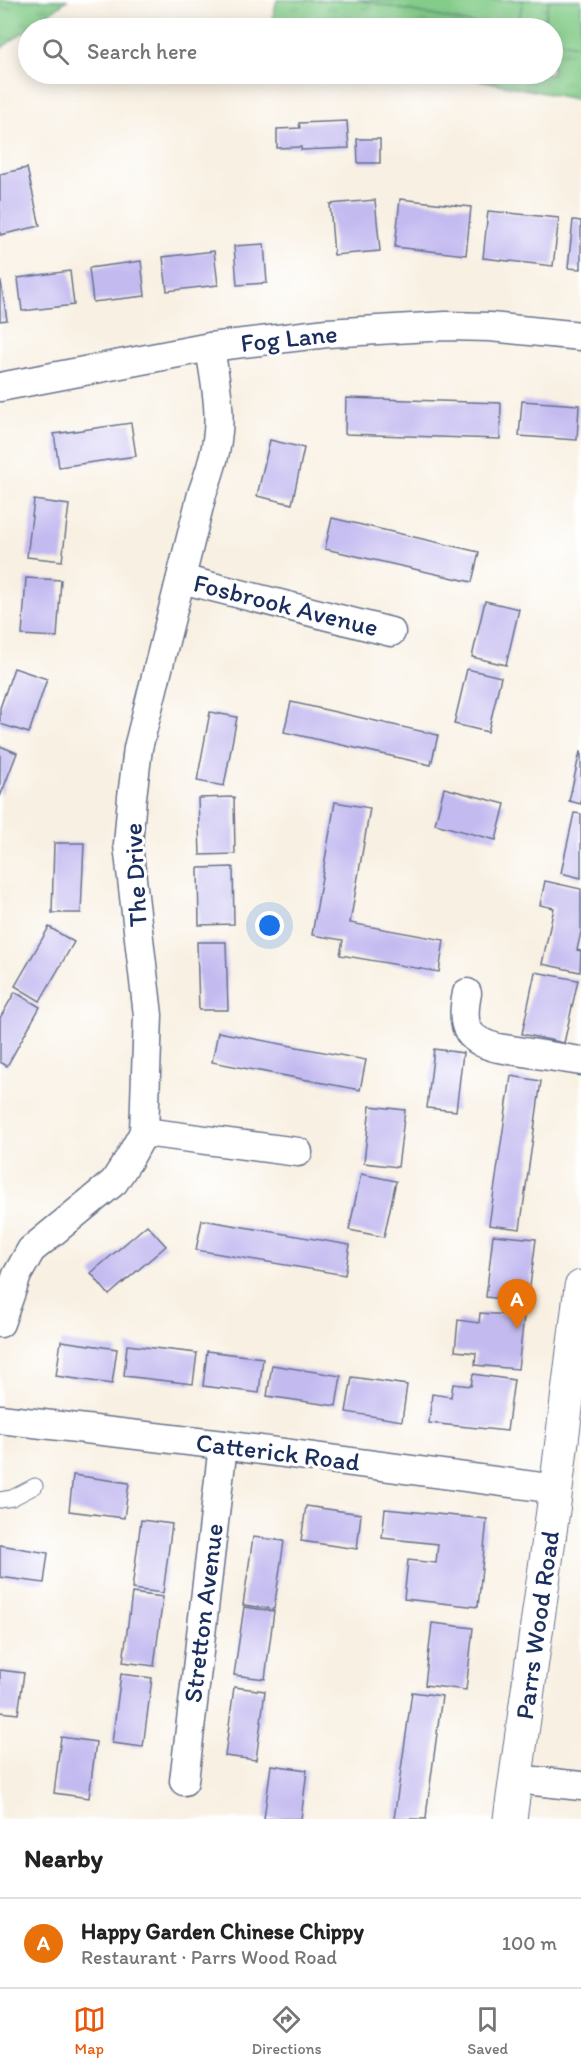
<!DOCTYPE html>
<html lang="en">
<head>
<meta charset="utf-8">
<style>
	:root { --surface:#fff; --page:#f2f2f2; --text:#222; --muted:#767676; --line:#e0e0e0; --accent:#ea580c }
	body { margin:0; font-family:Itim,sans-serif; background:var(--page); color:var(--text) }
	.you { position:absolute; left:270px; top:926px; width:21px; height:21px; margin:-15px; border:4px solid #fff; border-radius:50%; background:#1a73e8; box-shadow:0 0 0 9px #1a73e833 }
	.badge { display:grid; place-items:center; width:39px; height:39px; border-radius:50%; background:var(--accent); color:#fff; font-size:20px; font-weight:700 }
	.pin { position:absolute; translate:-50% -50px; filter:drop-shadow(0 2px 3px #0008) }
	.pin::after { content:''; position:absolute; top:32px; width:21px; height:18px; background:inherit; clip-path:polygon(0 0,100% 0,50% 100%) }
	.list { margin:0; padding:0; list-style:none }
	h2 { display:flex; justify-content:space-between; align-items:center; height:78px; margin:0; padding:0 24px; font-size:26px }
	h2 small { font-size:20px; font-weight:400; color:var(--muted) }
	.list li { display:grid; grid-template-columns:39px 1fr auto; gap:18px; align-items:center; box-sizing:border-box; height:90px; padding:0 24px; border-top:2px solid var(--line) }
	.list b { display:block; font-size:22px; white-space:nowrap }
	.list p { margin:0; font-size:20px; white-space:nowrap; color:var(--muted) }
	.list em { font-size:20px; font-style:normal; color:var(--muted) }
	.icon { flex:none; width:33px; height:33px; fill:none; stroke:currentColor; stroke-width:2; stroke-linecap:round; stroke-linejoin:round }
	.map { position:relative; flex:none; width:581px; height:1819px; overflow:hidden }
	.search { position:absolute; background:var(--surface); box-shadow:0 3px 15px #0003; left:18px; right:18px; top:18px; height:66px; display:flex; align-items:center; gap:15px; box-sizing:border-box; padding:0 21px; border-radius:33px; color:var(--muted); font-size:22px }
	.sheet { height:168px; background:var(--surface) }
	nav { display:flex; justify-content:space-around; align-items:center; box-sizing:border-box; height:84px; border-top:2px solid var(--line); background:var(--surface); font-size:16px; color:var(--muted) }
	nav a { display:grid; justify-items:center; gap:3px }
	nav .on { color:var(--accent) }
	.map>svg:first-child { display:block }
	.park { fill:url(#park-tufts); stroke:#507e74; stroke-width:1.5 }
	.pitch { fill:#84cc89; stroke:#507e74; stroke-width:1.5 }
	.building { fill:#c3baf0 }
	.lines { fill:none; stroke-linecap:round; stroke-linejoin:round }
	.service-casing { stroke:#68738c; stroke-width:17 }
	.minor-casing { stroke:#68738c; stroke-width:31 }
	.tertiary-casing { stroke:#68738c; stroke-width:35 }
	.service { stroke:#fff; stroke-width:15 }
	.minor { stroke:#fff; stroke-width:28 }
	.tertiary { stroke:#fff; stroke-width:33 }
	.labels { text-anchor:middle; stroke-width:6; stroke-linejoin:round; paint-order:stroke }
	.street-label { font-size:26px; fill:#1b2f5e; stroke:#fff }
</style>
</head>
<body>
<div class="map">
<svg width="581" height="1819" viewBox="0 0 581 1819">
	<defs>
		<pattern id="park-tufts" width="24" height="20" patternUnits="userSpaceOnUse" patternTransform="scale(1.5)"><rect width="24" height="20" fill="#84cc89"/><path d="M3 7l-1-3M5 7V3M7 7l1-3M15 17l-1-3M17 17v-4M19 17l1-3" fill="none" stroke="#6ba673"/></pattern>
	</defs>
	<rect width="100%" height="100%" fill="#fff"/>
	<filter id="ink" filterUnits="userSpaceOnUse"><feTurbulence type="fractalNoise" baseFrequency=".0167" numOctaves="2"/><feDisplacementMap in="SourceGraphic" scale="12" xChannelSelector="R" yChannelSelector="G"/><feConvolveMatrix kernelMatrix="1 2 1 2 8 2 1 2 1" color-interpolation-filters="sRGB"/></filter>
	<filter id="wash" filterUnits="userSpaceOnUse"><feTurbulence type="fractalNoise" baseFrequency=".008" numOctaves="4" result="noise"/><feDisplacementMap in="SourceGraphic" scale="24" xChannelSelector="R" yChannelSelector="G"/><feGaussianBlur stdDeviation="1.35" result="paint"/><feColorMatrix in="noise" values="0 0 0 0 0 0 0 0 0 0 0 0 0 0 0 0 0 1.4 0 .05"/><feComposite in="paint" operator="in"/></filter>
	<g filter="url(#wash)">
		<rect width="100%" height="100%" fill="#f8f0e2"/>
		<g class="park">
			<polygon points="0,0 67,0 0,49"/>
			<polygon points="277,0 581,0 581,100 447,74 552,74 552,28 270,28"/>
		</g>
		<g class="pitch">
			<polygon points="359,0 523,0 517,28 494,28"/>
			<polygon points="549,0 581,0 581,46 553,40 552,28 543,28"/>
		</g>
		<g id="blocks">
			<g class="building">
				<polygon points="347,121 349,148 301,150 301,147 277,148 277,129 300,128 299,123"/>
				<polygon points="357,139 380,139 380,163 358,163"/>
				<polygon points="27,168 40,226 0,235 0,174"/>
				<polygon points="400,199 471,207 466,255 395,247"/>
				<polygon points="375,200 380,251 334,255 330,204"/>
				<polygon points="488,211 559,218 553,266 483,258"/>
				<polygon points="573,220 581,221 581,269 568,268"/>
				<polygon points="264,244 267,283 237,285 234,246"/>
				<polygon points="214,251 218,285 167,291 163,257"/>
				<polygon points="141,261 145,296 93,302 89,268"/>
				<polygon points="70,271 74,305 22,311 18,278"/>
				<polygon points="1,282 7,320 0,321 0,283"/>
				<polygon points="346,398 501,403 500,439 345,434"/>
				<polygon points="522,401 579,405 577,440 519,436"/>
				<polygon points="131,423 136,456 59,467 54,434"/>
				<polygon points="270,440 304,448 292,504 257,496"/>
				<polygon points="34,500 69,505 62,561 27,557"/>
				<polygon points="332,518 479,552 472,582 325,549"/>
				<polygon points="26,578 61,580 57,637 22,635"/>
				<polygon points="485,601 519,609 506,665 472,657"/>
				<polygon points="14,668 47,679 29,733 0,724 0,708"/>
				<polygon points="467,669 501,677 488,732 454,724"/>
				<polygon points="291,702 438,735 431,765 284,732"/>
				<polygon points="210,712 237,717 224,786 197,781"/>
				<polygon points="0,746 17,753 0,797"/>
				<polygon points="580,752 581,752 581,804 569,801"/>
				<polygon points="444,788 505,804 496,840 435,824"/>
				<polygon points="234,797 235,854 200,855 198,798"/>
				<polygon points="335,802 370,808 350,923 444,940 439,972 340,955 343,940 312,935"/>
				<polygon points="574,813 581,814 581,878 561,873"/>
				<polygon points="54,843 84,843 81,913 52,913"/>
				<polygon points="233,867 234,924 199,925 198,868"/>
				<polygon points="545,881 581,889 581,932 577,950 581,951 580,972 542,964 554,908 540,905"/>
				<polygon points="49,927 74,942 40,1001 15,986"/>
				<polygon points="197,942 226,942 228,1010 199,1010"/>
				<polygon points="535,972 578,980 564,1043 522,1034"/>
				<polygon points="15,992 40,1007 7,1066 0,1062 0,1018"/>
				<polygon points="218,1032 366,1060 360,1090 212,1062"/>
				<polygon points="434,1049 463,1053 456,1111 427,1108"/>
				<polygon points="511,1076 541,1081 520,1229 489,1225"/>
				<polygon points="370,1106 405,1110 398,1167 364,1163"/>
				<polygon points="361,1174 396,1181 384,1237 349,1230"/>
				<polygon points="202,1220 350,1245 345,1275 196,1250"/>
				<polygon points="147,1225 166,1246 109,1295 91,1273"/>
				<polygon points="493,1235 536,1239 528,1302 486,1297"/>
				<polygon points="480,1313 524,1316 518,1369 475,1365 476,1353 455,1351 458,1320 479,1323"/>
				<polygon points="61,1341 117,1349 112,1384 56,1376"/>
				<polygon points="127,1345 197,1353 193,1384 124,1376"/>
				<polygon points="207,1351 263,1358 259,1393 203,1386"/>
				<polygon points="272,1365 341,1376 336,1406 267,1396"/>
				<polygon points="473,1374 514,1380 507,1431 429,1423 432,1394 451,1397 453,1384 471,1386"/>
				<polygon points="352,1377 407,1385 402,1421 346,1412"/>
				<polygon points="73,1475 129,1483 124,1518 69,1511"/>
				<polygon points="306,1506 361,1514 357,1549 301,1541"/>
				<polygon points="385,1509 487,1519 478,1607 404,1599 408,1560 436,1563 438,1544 382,1538"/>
				<polygon points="141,1520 172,1524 163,1593 132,1589"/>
				<polygon points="253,1537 284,1541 274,1609 243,1605"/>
				<polygon points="0,1545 48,1553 44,1583 0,1577"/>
				<polygon points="132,1593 163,1597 154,1666 123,1662"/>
				<polygon points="244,1607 274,1611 265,1679 234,1675"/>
				<polygon points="432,1623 473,1628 466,1690 425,1685"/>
				<polygon points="0,1670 24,1673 18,1714 0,1712"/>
				<polygon points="121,1674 152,1678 143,1747 112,1743"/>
				<polygon points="234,1687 265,1691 256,1760 225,1756"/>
				<polygon points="412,1692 442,1696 427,1808 426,1819 394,1819"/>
				<polygon points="61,1737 96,1742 89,1798 54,1793"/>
				<polygon points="271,1765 307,1770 301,1819 264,1819"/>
			</g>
		</g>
	</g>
	<g filter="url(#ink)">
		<use href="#blocks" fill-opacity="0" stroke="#68738c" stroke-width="1.5"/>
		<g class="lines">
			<g class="service-casing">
				<polyline id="service" points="0,1500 12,1498 35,1486"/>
			</g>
			<g class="minor-casing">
				<g id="minor">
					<polyline points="0,387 210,347 327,333 446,326 490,327 581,336"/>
					<polyline points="181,579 391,632"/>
					<path d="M467,993C461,1024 464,1040 498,1048L581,1061"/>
					<polyline points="144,1132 298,1152"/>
					<path d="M0,1323L17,1275L31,1250L114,1182L129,1159L144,1132L148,1015L128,845L132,797L138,748L202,494C208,476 215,459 217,440C222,410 214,376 210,347"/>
					<polyline points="0,1419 223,1445 556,1489"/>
					<polyline points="516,1779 581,1786"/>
					<polyline points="184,1781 223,1445"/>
				</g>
			</g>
			<g class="tertiary-casing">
				<polyline id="tertiary" points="510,1819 556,1489 581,1287"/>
			</g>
			<use href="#service" class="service"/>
			<use href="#minor" class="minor"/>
			<use href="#tertiary" class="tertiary"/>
		</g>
	</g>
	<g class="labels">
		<g class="street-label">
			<text transform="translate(289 338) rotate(-6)" y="9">Fog Lane</text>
			<text transform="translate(286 605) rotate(14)" y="9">Fosbrook Avenue</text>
			<text transform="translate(135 875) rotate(-93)" y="9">The Drive</text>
			<text transform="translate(278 1452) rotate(7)" y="9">Catterick Road</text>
			<text transform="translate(203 1613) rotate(-83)" y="9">Stretton Avenue</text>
			<text transform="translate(537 1625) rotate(-82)" y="9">Parrs Wood Road</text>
		</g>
	</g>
</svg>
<div class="you"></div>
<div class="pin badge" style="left:517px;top:1329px;background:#e8710a">A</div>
<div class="search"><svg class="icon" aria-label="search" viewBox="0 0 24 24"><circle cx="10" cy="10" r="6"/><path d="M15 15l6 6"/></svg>Search here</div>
</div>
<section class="sheet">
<h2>Nearby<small></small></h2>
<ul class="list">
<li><span class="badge" style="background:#e8710a">A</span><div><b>Happy Garden Chinese Chippy</b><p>Restaurant · Parrs Wood Road</p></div><em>100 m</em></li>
</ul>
</section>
<nav>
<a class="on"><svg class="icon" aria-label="map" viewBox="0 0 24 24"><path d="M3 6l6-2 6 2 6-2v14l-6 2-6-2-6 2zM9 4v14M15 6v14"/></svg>Map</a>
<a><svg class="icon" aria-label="directions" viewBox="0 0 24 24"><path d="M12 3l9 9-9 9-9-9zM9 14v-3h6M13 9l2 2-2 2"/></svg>Directions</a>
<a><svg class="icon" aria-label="saved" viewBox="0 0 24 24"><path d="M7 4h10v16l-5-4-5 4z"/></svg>Saved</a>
</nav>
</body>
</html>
